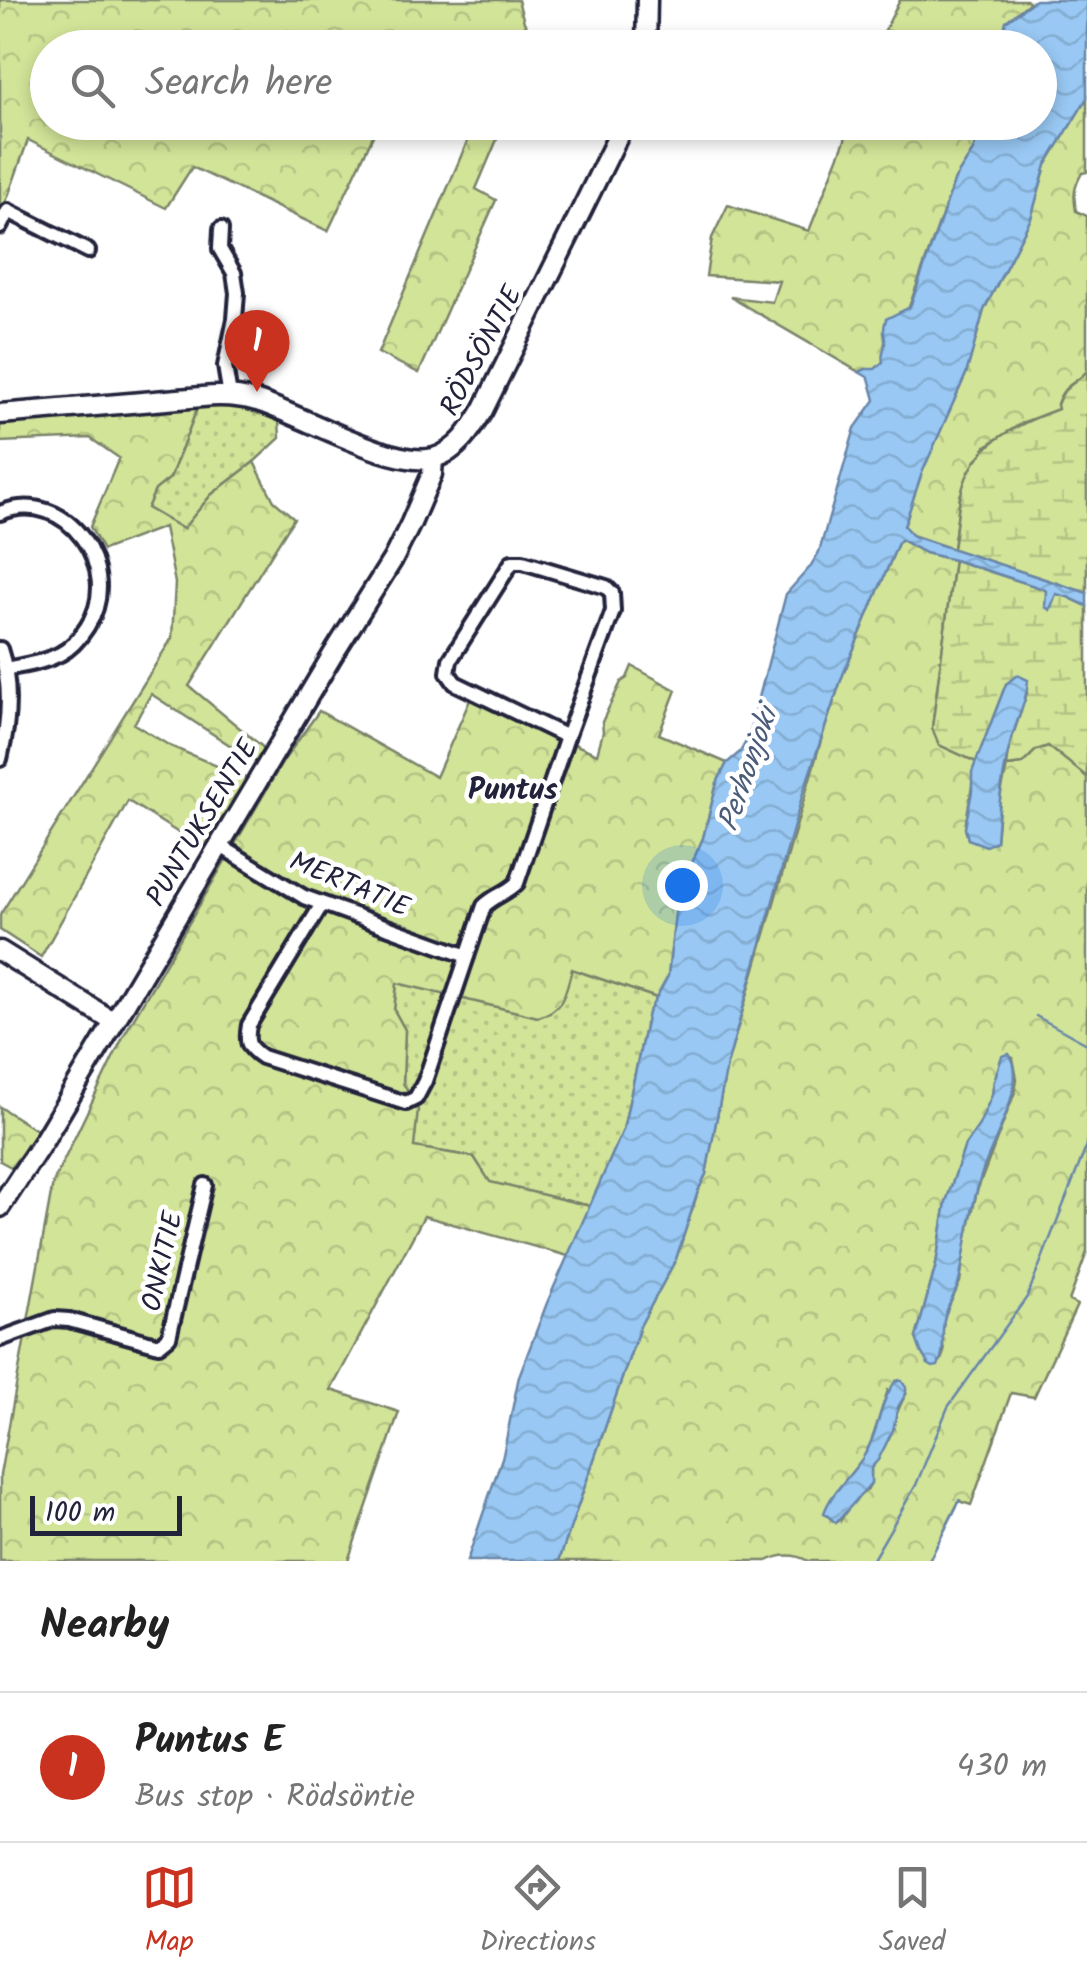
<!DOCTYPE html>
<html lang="en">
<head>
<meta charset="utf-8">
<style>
	:root { --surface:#fff; --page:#f2f2f2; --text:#222; --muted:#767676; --line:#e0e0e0; --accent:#c8321e }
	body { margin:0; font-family:Kalam,sans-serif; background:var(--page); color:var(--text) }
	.scale { position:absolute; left:30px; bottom:25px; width:152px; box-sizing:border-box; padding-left:10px; border:5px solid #22223b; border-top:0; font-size:28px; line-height:35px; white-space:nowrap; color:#22223b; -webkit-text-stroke:8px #fff; paint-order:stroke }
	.you { position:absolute; left:682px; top:885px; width:35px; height:35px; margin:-25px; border:8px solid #fff; border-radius:50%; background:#1a73e8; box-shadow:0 0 0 15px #1a73e833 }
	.badge { display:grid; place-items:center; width:65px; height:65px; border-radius:50%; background:var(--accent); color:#fff; font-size:32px; font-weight:700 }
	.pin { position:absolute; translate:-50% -82px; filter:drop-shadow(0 2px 5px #0008) }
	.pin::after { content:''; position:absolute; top:52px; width:35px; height:30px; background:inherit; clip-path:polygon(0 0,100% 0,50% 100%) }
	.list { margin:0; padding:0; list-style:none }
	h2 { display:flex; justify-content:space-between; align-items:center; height:130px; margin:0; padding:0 40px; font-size:42px }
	h2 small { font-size:32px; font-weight:400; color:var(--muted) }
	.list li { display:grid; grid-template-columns:65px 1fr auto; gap:30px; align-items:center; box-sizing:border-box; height:150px; padding:0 40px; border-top:2px solid var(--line) }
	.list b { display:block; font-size:38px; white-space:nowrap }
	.list p { margin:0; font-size:32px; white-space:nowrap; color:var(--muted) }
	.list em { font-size:32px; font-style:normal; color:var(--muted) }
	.icon { flex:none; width:55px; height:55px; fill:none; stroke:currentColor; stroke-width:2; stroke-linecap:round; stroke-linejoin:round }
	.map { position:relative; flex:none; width:1087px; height:1561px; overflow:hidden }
	.search { position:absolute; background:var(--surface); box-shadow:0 5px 15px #0003; left:30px; right:30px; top:30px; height:110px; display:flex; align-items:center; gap:25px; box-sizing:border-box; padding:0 35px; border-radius:55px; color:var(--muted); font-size:38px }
	.sheet { height:280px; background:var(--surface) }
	nav { display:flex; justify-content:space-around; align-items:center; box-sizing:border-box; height:140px; border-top:2px solid var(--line); background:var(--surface); font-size:28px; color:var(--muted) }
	nav a { display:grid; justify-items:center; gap:5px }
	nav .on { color:var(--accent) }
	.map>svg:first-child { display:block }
	.grass { fill:url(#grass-dots); stroke:#7a836a; stroke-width:2.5 }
	.forest { fill:url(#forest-crowns); stroke:#7a836a; stroke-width:2.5; fill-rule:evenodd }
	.wetland { fill:url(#wetland-marsh); stroke:#7a836a; stroke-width:2.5 }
	.water { fill:url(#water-waves); stroke:#6986a9; stroke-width:2.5 }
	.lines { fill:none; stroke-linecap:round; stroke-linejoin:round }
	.stream { stroke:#6986a9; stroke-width:2.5 }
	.street-casing { stroke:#22223b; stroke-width:20 }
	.secondary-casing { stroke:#22223b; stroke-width:25 }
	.street { stroke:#fff; stroke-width:12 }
	.secondary { stroke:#fff; stroke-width:18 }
	.labels { text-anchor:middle; stroke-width:9; stroke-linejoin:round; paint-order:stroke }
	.street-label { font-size:28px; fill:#22223b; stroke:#fff }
	.water-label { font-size:30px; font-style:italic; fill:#4b5c7b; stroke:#fff }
	.neighbourhood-label { font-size:30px; font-weight:bold; fill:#22223b; stroke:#fff }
</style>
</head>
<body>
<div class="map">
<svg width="1087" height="1561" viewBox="0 0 1087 1561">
	<defs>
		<pattern id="grass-dots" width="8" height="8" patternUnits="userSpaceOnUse" patternTransform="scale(2.5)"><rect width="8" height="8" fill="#d2e498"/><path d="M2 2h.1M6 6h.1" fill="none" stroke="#b4c384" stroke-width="1.8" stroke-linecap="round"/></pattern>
		<pattern id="forest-crowns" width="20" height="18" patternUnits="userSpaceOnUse" patternTransform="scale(2.5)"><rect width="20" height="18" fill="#d2e498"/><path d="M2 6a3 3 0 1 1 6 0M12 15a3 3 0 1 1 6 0" fill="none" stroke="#b4c384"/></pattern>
		<pattern id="wetland-marsh" width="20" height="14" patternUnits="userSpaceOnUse" patternTransform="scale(2.5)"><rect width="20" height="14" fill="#d2e498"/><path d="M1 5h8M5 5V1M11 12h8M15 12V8" fill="none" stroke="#b4c384"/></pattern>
		<pattern id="water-waves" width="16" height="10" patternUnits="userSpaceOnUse" patternTransform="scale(2.5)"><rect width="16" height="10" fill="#98c8f3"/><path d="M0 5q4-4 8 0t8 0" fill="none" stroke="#83acd1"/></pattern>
	</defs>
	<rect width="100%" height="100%" fill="#fff"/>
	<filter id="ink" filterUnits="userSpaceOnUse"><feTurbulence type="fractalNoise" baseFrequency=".01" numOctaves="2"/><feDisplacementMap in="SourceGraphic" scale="20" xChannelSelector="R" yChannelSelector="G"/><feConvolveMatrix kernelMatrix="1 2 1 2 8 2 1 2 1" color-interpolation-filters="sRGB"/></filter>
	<g filter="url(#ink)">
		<g class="grass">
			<polygon points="198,406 244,406 279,420 280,438 254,462 211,495 183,529 147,508 155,490 170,478"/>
			<polygon points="571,969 657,998 648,1013 623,1130 590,1206 489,1182 474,1157 413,1147 417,1110 403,1083 405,1030 394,1010 397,982 538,1017 550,1013"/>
		</g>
		<g class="forest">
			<polygon points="0,0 518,0 524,22 537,47 48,48 48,122 379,123 328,231 192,167 166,208 28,140 6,202 0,208"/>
			<polygon points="900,0 1026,0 1030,2 1007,21 1000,47 876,48"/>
			<path d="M1087,98V172L1082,173C1074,187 1073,195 1076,211L1087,216V371C1074,386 1065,382 1057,404L1059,409L1024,422L986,446L960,496L953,549L912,535L904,527L921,473L966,374L984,310L1031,218L1046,165Z"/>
			<polygon points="475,123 504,123 476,189 496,200 419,373 378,353"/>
			<polygon points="848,123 981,123 973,151 955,179 909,307 885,343 883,362 875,370 866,369 859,372 730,297 772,302 779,281 706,276 712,238 728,205 809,231 845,140"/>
			<polygon points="198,406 170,478 155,490 147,508 183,529 211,495 254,462 274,501 294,518 189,686 265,749 256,762 151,694 134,724 170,746 250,780 207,851 128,801 41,957 0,930 0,915 172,638 175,583 164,527 103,550 90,527 119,458 90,438 0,442 0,420 90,410"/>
			<path d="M901,540L925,553L954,560L932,728L976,762L965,828L968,839L996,841L1000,798L1007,766L1022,764L1036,750L1048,746C1063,755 1073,767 1087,777V1252L1069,1301L1077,1305L1034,1397L1011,1393L971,1505L959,1501L929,1561H808C794,1553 781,1554 767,1561H559L640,1326L676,1259L698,1191L706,1174L727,1065L822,737L842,677L898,543ZM1002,1057L1013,1058L1017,1079L1015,1092L977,1191L966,1240L960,1282L944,1317L942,1335L944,1352L941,1360L916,1338L936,1264L946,1202L965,1145L979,1126L992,1095L994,1081ZM888,1390L906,1394C891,1419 891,1444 871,1468V1483L867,1490L851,1503L841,1520L840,1487L863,1458L872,1440Z"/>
			<path d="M632,666L676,690L659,734L727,763L717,783L703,838L692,863L679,880L668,977L657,998L572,969C565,993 565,1009 538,1017L397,983L394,1010L405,1030L403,1083L418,1110L414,1147L474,1157L490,1182L590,1206L568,1256L424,1216L331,1390L399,1412L348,1561H0V1475L53,1183L124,1035L282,763L319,711L436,777L473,693L514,718L597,754L603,732L602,722L621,682L627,678Z"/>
			<polygon points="0,1107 39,1132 11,1167 0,1161"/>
		</g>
		<g class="wetland">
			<path d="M1087,371V593L953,549C956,531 957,511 961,494C973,443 1014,426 1058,409L1057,405C1065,383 1074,386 1087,371Z"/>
			<polygon points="954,560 1068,597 1087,606 1087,777 1048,746 1036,750 1022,764 1007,766 1010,744 1027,693 1006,684 976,762 939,745 932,728"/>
		</g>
		<g class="water">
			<path d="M1035,0H1087V98L1046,165L1031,218L984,310L966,374L922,473L904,526L913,536L1087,593V606L1068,597L1056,594L1050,610L1045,607L1046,591L1044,589L958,561L925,553L901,540L898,543L842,677L803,793L727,1065L706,1174L698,1191L676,1259L640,1326L559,1561H467L503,1455L519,1376L547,1303L623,1130L648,1013L668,976L679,879L692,863L703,838L717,783L727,763L740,752L749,736L786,594L810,567L819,552L855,428L875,400L869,378L859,372L866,369H875L883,362C881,354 884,351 885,344C886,332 881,335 886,319L910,307L955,179L973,151L981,123L1040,122V48L1000,47L1006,21Z"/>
			<path d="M1017,675L1028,680C1027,701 1017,719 1011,740C1003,772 998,807 996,841L986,846L968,839L965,828L972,791V772L1006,684Z"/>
			<path d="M1009,1054C1029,1079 993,1141 983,1170C971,1205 967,1241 960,1277C958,1292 947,1304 944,1320C941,1336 946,1350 938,1366L933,1367L928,1364L921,1352L916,1338L936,1265L946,1202L965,1145L979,1125L992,1095L994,1081L1002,1056Z"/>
			<path d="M901,1380L906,1387V1394L898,1407L893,1430L878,1460L871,1468V1483L836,1523L824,1513C832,1490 853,1475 865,1454C879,1432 879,1401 896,1381Z"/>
		</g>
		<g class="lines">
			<g class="stream">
				<polyline points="1036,1016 1087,1044"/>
				<polyline points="872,1561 916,1485 948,1407 1027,1297 1087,1145"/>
				<polyline points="929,1561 960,1500"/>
			</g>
			<g class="street-casing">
				<g id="street">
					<polyline points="0,227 8,211 88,251"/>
					<polyline points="221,229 220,249 234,273 237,293 235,319 225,366 230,396"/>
					<path d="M0,513C66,485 125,570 87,627C80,638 72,648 60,654C43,663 24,665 6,669"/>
					<polygon points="512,562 523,562 606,587 612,593 613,611 567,737 455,683 448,673 450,660"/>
					<path d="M0,649C12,684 9,723 0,759"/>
					<polyline points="219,845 304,897 467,956"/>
					<path d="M322,904L249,1025C246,1042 247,1047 262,1057L406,1103L416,1098L425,1081L484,906C494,896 507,893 517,883L567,737"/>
					<polyline points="0,1339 55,1319 69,1320 159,1345 169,1337 205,1185"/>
				</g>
			</g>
			<g class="secondary-casing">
				<g id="secondary">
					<polyline points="646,48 647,0"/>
					<path d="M0,414L202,397C220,395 239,396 257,401C300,414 394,469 434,458C458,451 471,430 483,410L625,122"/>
					<polyline points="0,951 114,1022"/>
					<polyline points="0,1207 44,1140 332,656 393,559 411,523 432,474 433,459"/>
				</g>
			</g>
			<use href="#street" class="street"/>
			<use href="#secondary" class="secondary"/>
		</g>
	</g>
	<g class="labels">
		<g class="street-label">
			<text transform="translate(480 350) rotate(-62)" y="10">RÖDSÖNTIE</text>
			<text transform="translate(201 822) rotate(-59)" y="10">PUNTUKSENTIE</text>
			<text transform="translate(350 883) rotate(23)" y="10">MERTATIE</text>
			<text transform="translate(161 1261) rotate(-77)" y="10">ONKITIE</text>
		</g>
		<g class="water-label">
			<text transform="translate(747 769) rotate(-71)" y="10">Perhonjoki</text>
		</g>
		<g class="neighbourhood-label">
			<text x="513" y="799">Puntus</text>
		</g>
	</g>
</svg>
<div class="scale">100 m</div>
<div class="you"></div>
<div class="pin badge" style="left:257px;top:392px">1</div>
<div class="search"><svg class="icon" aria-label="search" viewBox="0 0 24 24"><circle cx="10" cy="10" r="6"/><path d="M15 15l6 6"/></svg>Search here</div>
</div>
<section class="sheet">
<h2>Nearby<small></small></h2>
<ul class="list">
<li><span class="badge">1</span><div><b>Puntus E</b><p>Bus stop · Rödsöntie</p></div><em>430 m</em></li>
</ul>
</section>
<nav>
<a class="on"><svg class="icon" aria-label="map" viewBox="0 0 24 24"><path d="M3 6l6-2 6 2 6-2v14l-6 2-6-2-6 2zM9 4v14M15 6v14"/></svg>Map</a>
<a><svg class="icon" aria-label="directions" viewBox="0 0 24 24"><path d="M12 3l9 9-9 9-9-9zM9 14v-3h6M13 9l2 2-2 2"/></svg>Directions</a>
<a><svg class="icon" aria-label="saved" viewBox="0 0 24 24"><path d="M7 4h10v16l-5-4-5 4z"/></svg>Saved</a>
</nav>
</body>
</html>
